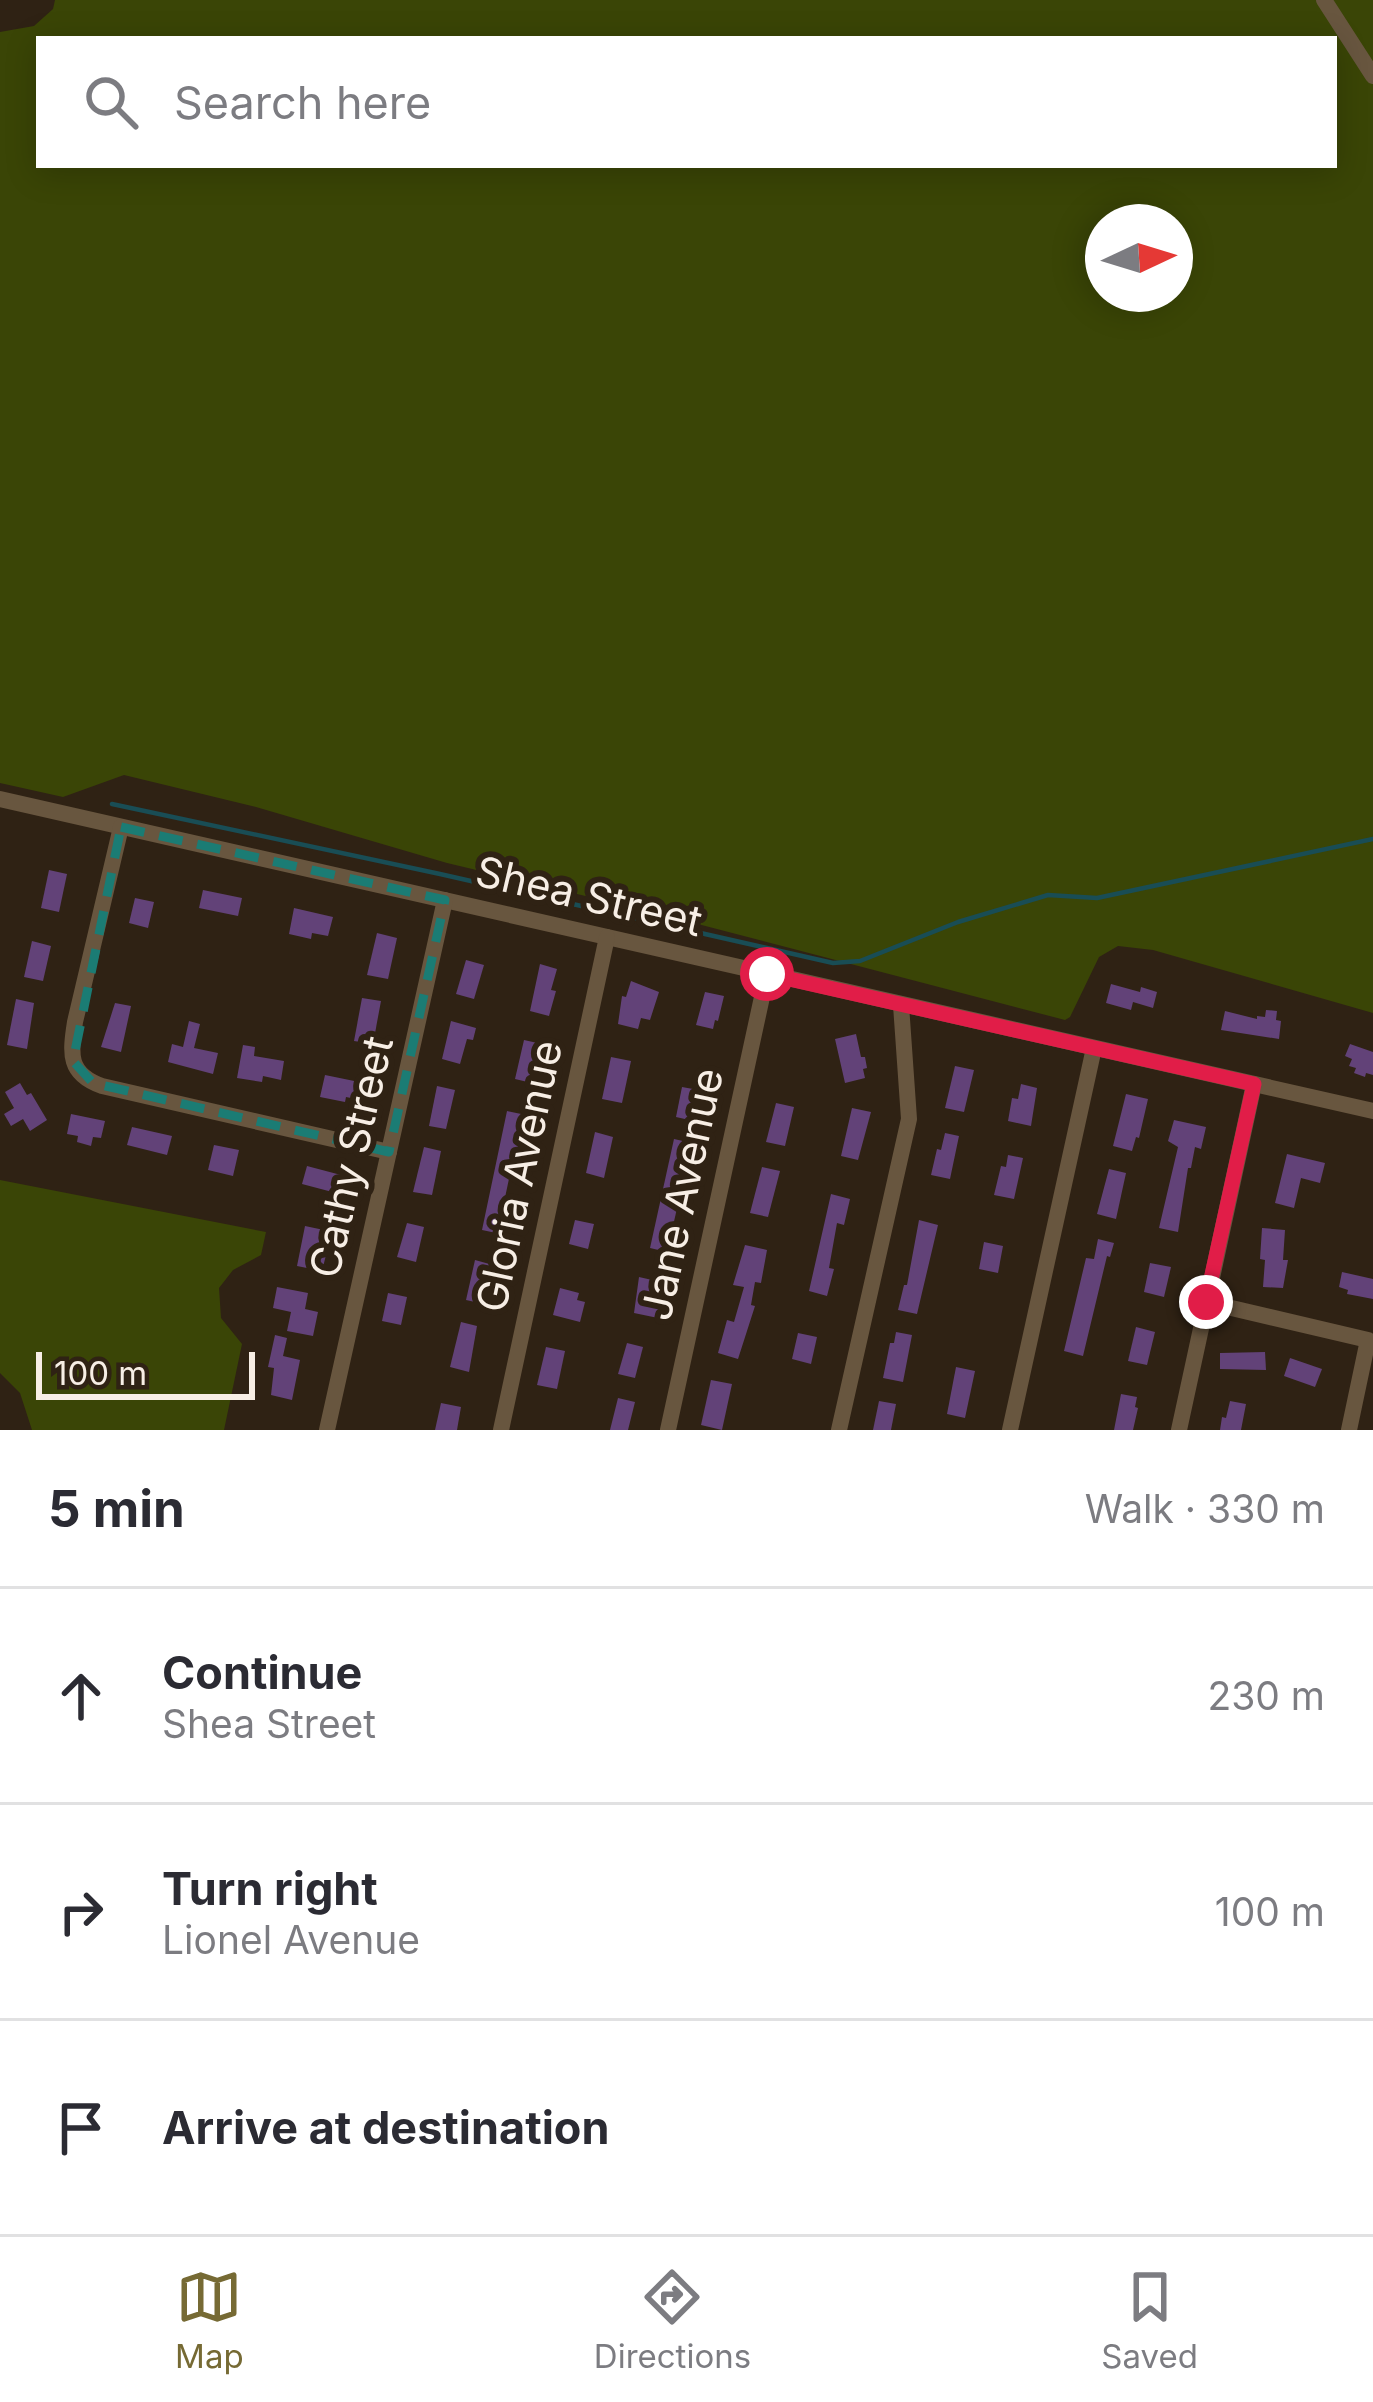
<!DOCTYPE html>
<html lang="en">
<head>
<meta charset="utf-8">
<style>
	:root { --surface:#fff; --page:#f2f2f3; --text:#2b2b33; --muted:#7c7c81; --line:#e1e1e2; --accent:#766a34 }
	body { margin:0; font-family:Inter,sans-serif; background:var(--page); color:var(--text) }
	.compass { position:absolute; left:1085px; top:204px; width:108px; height:108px; border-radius:50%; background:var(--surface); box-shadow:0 6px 30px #0003; rotate:86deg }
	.scale { position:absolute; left:36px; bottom:30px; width:219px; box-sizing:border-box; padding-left:12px; border:6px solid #f7eee5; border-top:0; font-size:33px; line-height:42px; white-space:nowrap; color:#f7eee5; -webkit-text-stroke:9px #2f2214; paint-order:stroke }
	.stop { position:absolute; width:36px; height:36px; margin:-27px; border:9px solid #e11d48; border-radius:50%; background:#fff }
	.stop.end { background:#e11d48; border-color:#fff; box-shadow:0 3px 12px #0008 }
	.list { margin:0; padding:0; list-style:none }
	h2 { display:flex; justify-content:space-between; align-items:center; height:156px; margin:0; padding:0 48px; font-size:51px }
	h2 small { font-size:39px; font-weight:400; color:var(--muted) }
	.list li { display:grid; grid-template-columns:78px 1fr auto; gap:36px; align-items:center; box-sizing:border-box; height:216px; padding:0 48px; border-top:3px solid var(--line) }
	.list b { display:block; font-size:45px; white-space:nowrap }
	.list p { margin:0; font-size:39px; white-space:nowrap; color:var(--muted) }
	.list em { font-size:39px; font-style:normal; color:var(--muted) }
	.icon { flex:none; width:66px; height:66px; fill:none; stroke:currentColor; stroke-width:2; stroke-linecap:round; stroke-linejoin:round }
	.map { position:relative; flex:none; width:1373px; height:1430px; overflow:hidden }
	.search { position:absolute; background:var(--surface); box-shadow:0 6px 30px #0003; left:36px; right:36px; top:36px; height:132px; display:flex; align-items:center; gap:30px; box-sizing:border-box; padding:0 42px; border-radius:0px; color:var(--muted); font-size:45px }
	.sheet { height:804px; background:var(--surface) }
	nav { display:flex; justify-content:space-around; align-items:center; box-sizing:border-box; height:168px; border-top:3px solid var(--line); background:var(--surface); font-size:33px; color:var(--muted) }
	nav a { display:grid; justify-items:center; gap:6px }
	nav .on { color:var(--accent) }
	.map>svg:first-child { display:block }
	.green { fill:#3a4506; fill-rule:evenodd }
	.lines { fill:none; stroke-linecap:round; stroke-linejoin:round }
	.stream { stroke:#194d55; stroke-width:4.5 }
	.building { fill:#624278 }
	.minor { stroke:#68563f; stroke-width:16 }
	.route { stroke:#e11d48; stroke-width:15 }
	.marked { fill:none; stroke:#1b7c74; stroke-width:9; stroke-dasharray:24 15; stroke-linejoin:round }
	.labels { text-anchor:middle; stroke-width:12; stroke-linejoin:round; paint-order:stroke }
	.street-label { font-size:42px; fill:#f7eee5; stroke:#2f2214 }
</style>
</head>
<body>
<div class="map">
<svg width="1373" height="1430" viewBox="0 0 1373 1430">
	<rect width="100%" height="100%" fill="#2f2214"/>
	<g class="green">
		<path d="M55,0H1373V1013L1153,950L1118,946L1099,957L1070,1017L1065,1020L644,910L447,863L256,807L124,775L63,797L0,783V32L34,26L53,9ZM39,39H1334V165H39ZM1103,222H1175V294H1103Z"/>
		<polygon points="0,1180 266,1232 261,1255 233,1270 219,1288 221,1318 242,1344 224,1430 32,1430 20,1393 0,1373"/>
	</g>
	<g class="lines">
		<polyline class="stream" points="112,804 440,874 833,963 860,961 958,922 1048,895 1097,898 1373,839"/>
	</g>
	<g class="building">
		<polygon points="49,870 67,874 59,912 41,908"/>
		<polygon points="203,890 242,898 238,916 199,908"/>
		<polygon points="135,898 154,902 148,928 129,923"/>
		<polygon points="294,908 333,917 328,936 312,933 311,939 289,934"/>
		<polygon points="377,933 397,938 388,979 367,975"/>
		<polygon points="32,941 51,946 43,981 24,977"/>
		<polygon points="466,960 484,965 474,999 456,994"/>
		<polygon points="540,964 557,969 551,990 556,991 549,1016 530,1011"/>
		<polygon points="631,981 659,992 650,1020 641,1018 638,1029 618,1024 622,996 626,997"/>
		<polygon points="1111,984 1140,992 1141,987 1157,992 1153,1008 1133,1002 1131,1010 1106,1003"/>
		<polygon points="705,992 724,996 718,1021 715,1020 713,1029 696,1025"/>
		<polygon points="362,998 381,1001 373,1044 354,1041"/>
		<polygon points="16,999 34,1003 27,1049 7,1045"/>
		<polygon points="115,1003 131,1006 121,1052 101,1047"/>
		<polygon points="1266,1010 1277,1011 1276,1020 1281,1021 1279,1039 1221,1030 1225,1011 1257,1019 1257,1016 1265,1017"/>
		<polygon points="189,1021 200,1024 194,1048 218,1053 213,1074 168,1062 172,1044 183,1047"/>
		<polygon points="451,1021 476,1028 473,1040 467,1039 460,1064 442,1059"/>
		<polygon points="856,1034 861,1057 865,1057 867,1068 863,1069 865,1078 845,1083 835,1039"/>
		<polygon points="524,1040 542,1044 536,1084 515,1079"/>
		<polygon points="1350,1044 1373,1052 1373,1075 1366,1073 1365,1077 1354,1073 1356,1068 1349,1066 1352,1059 1345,1056"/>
		<polygon points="243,1045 255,1047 254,1056 284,1061 281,1080 263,1076 262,1082 237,1078"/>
		<polygon points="611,1057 631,1061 622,1103 602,1099"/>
		<polygon points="955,1066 974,1070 964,1112 945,1108"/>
		<polygon points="325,1075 364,1083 361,1100 346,1097 345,1102 320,1097"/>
		<polygon points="20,1083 27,1095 31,1093 47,1120 30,1131 23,1119 11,1126 4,1114 14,1108 5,1092"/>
		<polygon points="1021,1084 1037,1088 1031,1126 1008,1121 1012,1098 1018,1099"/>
		<polygon points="437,1086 455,1090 446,1129 429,1126"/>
		<polygon points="682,1087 704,1091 698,1122 676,1117"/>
		<polygon points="1126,1094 1148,1099 1139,1138 1136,1137 1132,1151 1113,1146"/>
		<polygon points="776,1103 794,1107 785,1146 766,1142"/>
		<polygon points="852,1108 871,1112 858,1160 841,1156"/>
		<polygon points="507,1111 526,1115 517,1161 513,1160 503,1207 507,1208 501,1234 482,1230"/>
		<polygon points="71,1114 105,1121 101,1138 93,1137 91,1146 77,1142 78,1136 67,1134"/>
		<polygon points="1174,1120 1206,1127 1201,1149 1195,1147 1191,1168 1188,1168 1178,1232 1159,1228 1178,1147 1168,1141"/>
		<polygon points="132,1127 172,1136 167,1155 127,1145"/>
		<polygon points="595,1132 613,1137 604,1178 586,1173"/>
		<polygon points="945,1133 959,1136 950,1179 931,1175 937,1149 941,1150"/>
		<polygon points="674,1139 692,1143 667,1252 650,1248"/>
		<polygon points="214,1145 239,1150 233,1176 208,1170"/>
		<polygon points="424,1147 441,1151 432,1195 413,1192"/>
		<polygon points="1287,1154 1325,1163 1320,1183 1301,1178 1294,1208 1275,1203"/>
		<polygon points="1008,1155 1023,1158 1014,1199 994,1195 1001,1166 1006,1167"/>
		<polygon points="307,1166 341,1175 336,1193 302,1184"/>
		<polygon points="762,1167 780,1171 768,1217 750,1213"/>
		<polygon points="1109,1169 1126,1173 1116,1219 1097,1214"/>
		<polygon points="831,1194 850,1199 844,1225 837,1223 829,1268 834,1269 827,1296 809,1291"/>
		<polygon points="575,1220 594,1224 588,1249 569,1244"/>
		<polygon points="919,1220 938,1225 917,1314 898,1310 904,1285 907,1285"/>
		<polygon points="407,1223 424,1227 416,1262 397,1257"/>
		<polygon points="305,1226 324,1230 319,1254 326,1255 322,1271 297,1266"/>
		<polygon points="1262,1228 1285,1230 1283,1260 1288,1260 1283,1288 1263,1287 1265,1260 1260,1259"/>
		<polygon points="1098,1239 1114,1243 1110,1257 1107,1256 1083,1356 1064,1351 1086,1258 1094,1259"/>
		<polygon points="984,1242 1003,1246 998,1273 979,1269"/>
		<polygon points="745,1245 767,1250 761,1283 755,1282 751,1305 755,1306 738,1359 718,1353 727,1320 734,1322 744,1287 733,1285"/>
		<polygon points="475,1260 493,1265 484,1304 466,1300"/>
		<polygon points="1150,1263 1171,1267 1164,1297 1144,1292"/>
		<polygon points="1342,1272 1373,1279 1373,1299 1347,1294 1348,1290 1339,1287"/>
		<polygon points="639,1277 661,1282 658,1292 664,1294 658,1318 634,1313"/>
		<polygon points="277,1287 308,1293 305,1309 318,1312 313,1336 287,1331 291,1312 273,1308"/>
		<polygon points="560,1288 579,1293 577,1300 585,1302 580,1322 553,1315"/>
		<polygon points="388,1293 407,1297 401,1325 382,1321"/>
		<polygon points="461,1322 477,1326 469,1372 450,1367"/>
		<polygon points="1136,1327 1155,1332 1147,1365 1128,1361"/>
		<polygon points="896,1332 912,1335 903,1382 883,1378 890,1343 894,1343"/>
		<polygon points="798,1333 817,1337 811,1364 792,1359"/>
		<polygon points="275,1335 287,1338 283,1356 300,1360 292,1400 271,1395 274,1368 268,1367"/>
		<polygon points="627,1343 643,1347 635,1378 618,1374"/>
		<polygon points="546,1347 565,1351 557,1389 537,1385"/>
		<polygon points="1265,1352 1266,1370 1220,1369 1220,1353"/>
		<polygon points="1290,1358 1322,1369 1315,1387 1284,1376"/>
		<polygon points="956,1367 975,1371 965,1418 947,1414"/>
		<polygon points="711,1380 732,1384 722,1430 701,1425"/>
		<polygon points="1121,1394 1137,1397 1135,1407 1138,1408 1133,1430 1114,1430"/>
		<polygon points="618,1398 635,1402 628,1430 610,1430"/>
		<polygon points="879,1401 896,1404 891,1430 873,1430"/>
		<polygon points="1230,1401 1246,1404 1241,1430 1220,1430 1222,1417 1226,1418"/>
		<polygon points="441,1403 461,1407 457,1430 435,1430"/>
	</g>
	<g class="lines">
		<g class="minor">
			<polyline points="1324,0 1373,76"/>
			<polyline points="0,799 1373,1111"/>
			<path d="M121,827L75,1022C70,1054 68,1074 102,1086L389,1152"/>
			<polyline points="1206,1302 1368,1340 1349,1430"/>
			<polyline points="327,1430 445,900"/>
			<polyline points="501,1430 607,937"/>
			<polyline points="668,1430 767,974"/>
			<polyline points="839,1430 909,1119 901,1005"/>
			<polyline points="1010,1430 1094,1048"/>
			<polyline points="1179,1430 1254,1084"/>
		</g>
	</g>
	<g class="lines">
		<polyline class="route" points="767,974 1254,1084 1206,1302"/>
	</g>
	<path class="marked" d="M121,827L445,900L389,1152L93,1083L73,1061Z"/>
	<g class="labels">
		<g class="street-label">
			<text transform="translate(589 896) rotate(13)" y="15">Shea Street</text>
			<text transform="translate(351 1157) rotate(-77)" y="15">Cathy Street</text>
			<text transform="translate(519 1176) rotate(-78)" y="15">Gloria Avenue</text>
			<text transform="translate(682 1194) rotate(-78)" y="15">Jane Avenue</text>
		</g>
	</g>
</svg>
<svg class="compass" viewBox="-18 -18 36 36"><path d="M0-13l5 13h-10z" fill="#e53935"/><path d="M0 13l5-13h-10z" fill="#7c7c81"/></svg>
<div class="scale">100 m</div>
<div class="stop" style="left:767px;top:974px"></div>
<div class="stop end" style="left:1206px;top:1302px"></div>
<div class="search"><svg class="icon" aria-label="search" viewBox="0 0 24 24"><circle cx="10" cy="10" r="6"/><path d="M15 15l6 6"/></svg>Search here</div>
</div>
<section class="sheet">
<h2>5 min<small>Walk · 330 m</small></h2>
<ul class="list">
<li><svg class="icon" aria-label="ahead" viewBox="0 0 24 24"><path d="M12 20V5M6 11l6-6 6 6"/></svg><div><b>Continue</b><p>Shea Street</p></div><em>230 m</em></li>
<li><svg class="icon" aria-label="right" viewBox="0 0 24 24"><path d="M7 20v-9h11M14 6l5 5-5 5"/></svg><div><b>Turn right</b><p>Lionel Avenue</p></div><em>100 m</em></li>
<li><svg class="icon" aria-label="arrive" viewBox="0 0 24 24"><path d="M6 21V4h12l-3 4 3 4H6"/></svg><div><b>Arrive at destination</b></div></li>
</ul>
</section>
<nav>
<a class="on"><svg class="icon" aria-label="map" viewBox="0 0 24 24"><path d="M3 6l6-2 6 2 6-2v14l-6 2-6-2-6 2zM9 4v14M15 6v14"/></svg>Map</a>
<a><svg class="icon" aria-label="directions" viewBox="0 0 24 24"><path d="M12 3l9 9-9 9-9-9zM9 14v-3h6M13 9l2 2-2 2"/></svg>Directions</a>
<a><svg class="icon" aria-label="saved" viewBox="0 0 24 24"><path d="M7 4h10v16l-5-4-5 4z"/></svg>Saved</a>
</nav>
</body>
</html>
